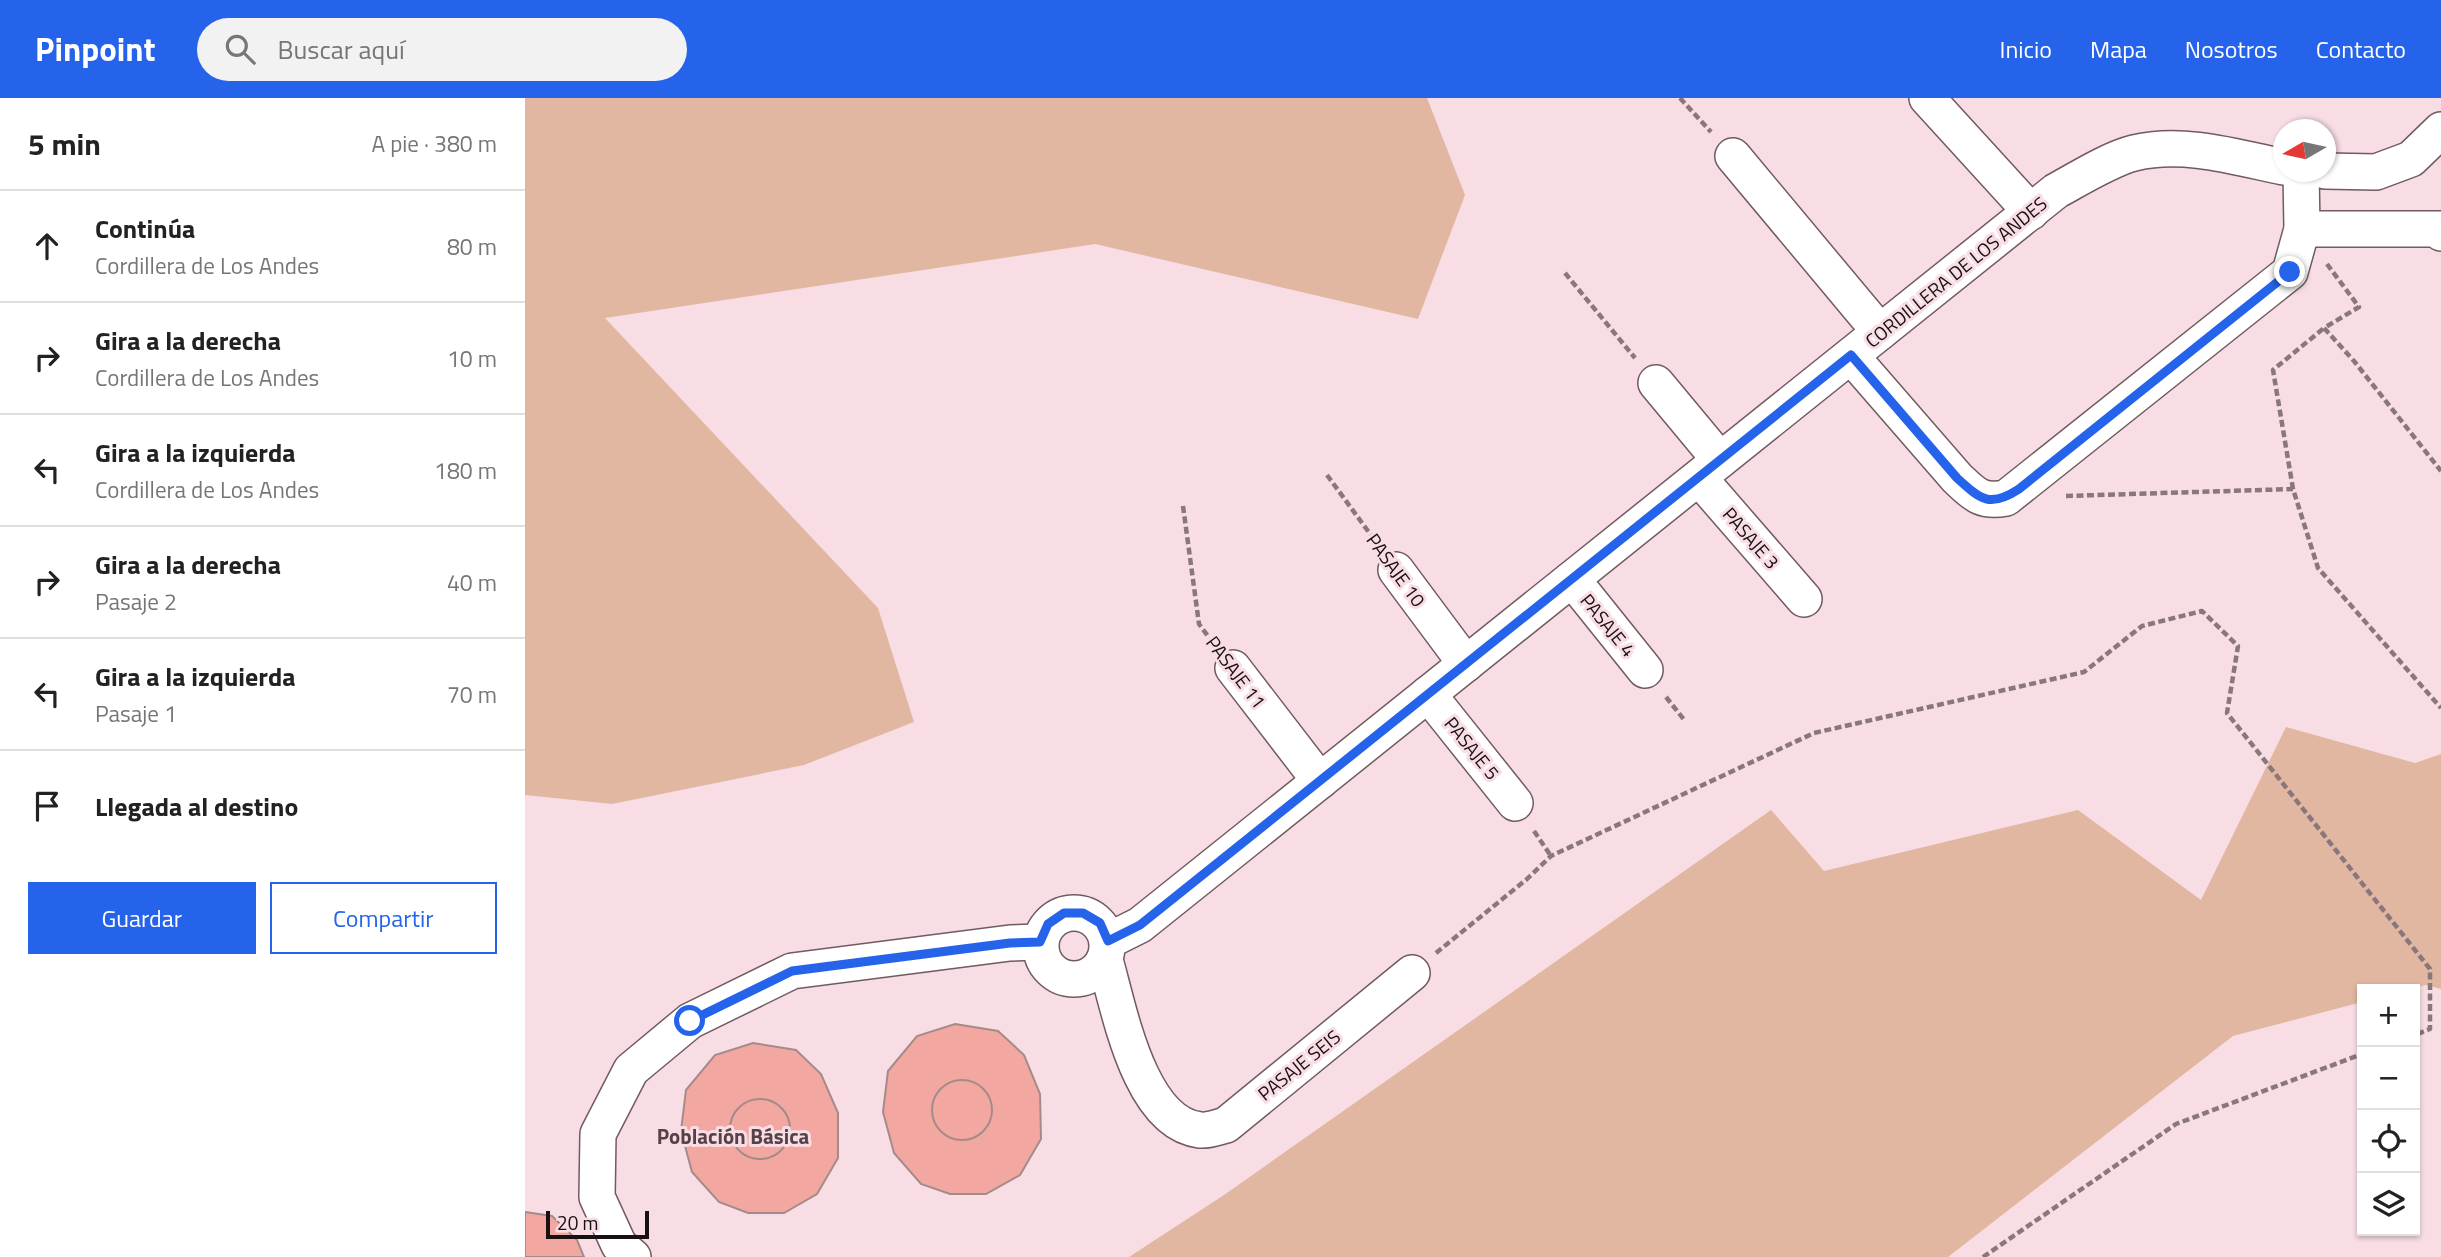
<!DOCTYPE html>
<html lang="es">
<head>
<meta charset="utf-8">
<style>
	:root { --surface:#fff; --page:#f2f2f2; --text:#222; --muted:#767676; --line:#e0e0e0; --accent:#2563eb }
	body { margin:0; font-family:"Titillium Web",sans-serif; background:var(--page); color:var(--text) }
	.controls { position:absolute; right:21px; bottom:21px; display:grid; overflow:hidden; border-radius:0px; box-shadow:0 2px 5px #0004 }
	.controls button { width:63px; height:63px; display:grid; place-items:center; padding:0; border:0; border-bottom:2px solid var(--line); background:var(--surface); color:var(--text); font:35px sans-serif }
	.compass { position:absolute; left:1748px; top:21px; width:63px; height:63px; border-radius:50%; background:var(--surface); box-shadow:0 2px 5px #0004; rotate:261deg }
	.scale { position:absolute; left:21px; bottom:18px; width:103px; box-sizing:border-box; padding-left:7px; border:4px solid #191012; border-top:0; font-size:19px; line-height:24px; white-space:nowrap; color:#191012; -webkit-text-stroke:5px #f8dde4; paint-order:stroke }
	.stop { position:absolute; width:21px; height:21px; margin:-16px; border:5px solid #2563eb; border-radius:50%; background:#fff }
	.stop.end { background:#2563eb; border-color:#fff; box-shadow:0 2px 7px #0008 }
	.list { margin:0; padding:0; list-style:none }
	h2 { display:flex; justify-content:space-between; align-items:center; height:91px; margin:0; padding:0 28px; font-size:30px }
	h2 small { font-size:23px; font-weight:400; color:var(--muted) }
	.list li { display:grid; grid-template-columns:46px 1fr auto; gap:21px; align-items:center; box-sizing:border-box; height:112px; padding:0 28px; border-top:2px solid var(--line) }
	.list b { display:block; font-size:26px; white-space:nowrap }
	.list p { margin:0; font-size:23px; white-space:nowrap; color:var(--muted) }
	.list em { font-size:23px; font-style:normal; color:var(--muted) }
	.actions { display:flex; gap:14px; padding:21px 28px }
	.actions a { flex:1; padding:16px 0; border:2px solid var(--accent); border-radius:0px; text-align:center; font-size:24px; color:var(--accent) }
	.actions .main { background:var(--accent); color:#fff }
	.icon { flex:none; width:38px; height:38px; fill:none; stroke:currentColor; stroke-width:2; stroke-linecap:round; stroke-linejoin:round }
	.map { position:relative; flex:none; width:1916px; height:1159px; overflow:hidden }
	header { display:flex; align-items:center; gap:42px; box-sizing:border-box; height:98px; padding:0 35px; background:var(--accent); color:#fff }
	header strong { font-size:33px }
	nav { display:flex; gap:38px; margin-inline-start:auto; font-size:24px }
	.search { width:490px; height:63px; background:var(--page); display:flex; align-items:center; gap:18px; box-sizing:border-box; padding:0 24px; border-radius:38px; color:var(--muted); font-size:26px }
	main { display:flex }
	aside { flex:1; background:var(--surface) }
	.map>svg:first-child { display:block }
	.green { fill:#e1b7a2 }
	.building { fill:#f3a7a1; stroke:#a48b89; stroke-width:2 }
	.lines { fill:none; stroke-linecap:round; stroke-linejoin:round }
	.minor-casing { stroke:#715a60; stroke-width:38 }
	.path { stroke:#89777c; stroke-width:4.5; stroke-dasharray:7 3.5; stroke-linecap:butt }
	.minor { stroke:#fff; stroke-width:35 }
	.route { stroke:#2563eb; stroke-width:9 }
	.labels { text-anchor:middle; stroke-width:6; stroke-linejoin:round; paint-order:stroke }
	.street-label { font-size:19px; fill:#191012; stroke:#f8dde4 }
	.neighbourhood-label { font-size:21px; font-weight:bold; fill:#574146; stroke:#f8dde4 }
</style>
</head>
<body>
<header>
<strong>Pinpoint</strong>
<div class="search"><svg class="icon" aria-label="search" viewBox="0 0 24 24"><circle cx="10" cy="10" r="6"/><path d="M15 15l6 6"/></svg>Buscar aquí</div>
<nav><a>Inicio</a><a>Mapa</a><a>Nosotros</a><a>Contacto</a></nav>
</header>
<main>
<aside>
<h2>5 min<small>A pie · 380 m</small></h2>
<ul class="list">
<li><svg class="icon" aria-label="ahead" viewBox="0 0 24 24"><path d="M12 20V5M6 11l6-6 6 6"/></svg><div><b>Continúa</b><p>Cordillera de Los Andes</p></div><em>80 m</em></li>
<li><svg class="icon" aria-label="right" viewBox="0 0 24 24"><path d="M7 20v-9h11M14 6l5 5-5 5"/></svg><div><b>Gira a la derecha</b><p>Cordillera de Los Andes</p></div><em>10 m</em></li>
<li><svg class="icon" aria-label="left" viewBox="0 0 24 24"><path d="M17 20v-9H6M10 6l-5 5 5 5"/></svg><div><b>Gira a la izquierda</b><p>Cordillera de Los Andes</p></div><em>180 m</em></li>
<li><svg class="icon" aria-label="right" viewBox="0 0 24 24"><path d="M7 20v-9h11M14 6l5 5-5 5"/></svg><div><b>Gira a la derecha</b><p>Pasaje 2</p></div><em>40 m</em></li>
<li><svg class="icon" aria-label="left" viewBox="0 0 24 24"><path d="M17 20v-9H6M10 6l-5 5 5 5"/></svg><div><b>Gira a la izquierda</b><p>Pasaje 1</p></div><em>70 m</em></li>
<li><svg class="icon" aria-label="arrive" viewBox="0 0 24 24"><path d="M6 21V4h12l-3 4 3 4H6"/></svg><div><b>Llegada al destino</b></div></li>
</ul>
<div class="actions"><a class="main">Guardar</a><a>Compartir</a></div>
</aside>
<div class="map">
<svg width="1916" height="1159" viewBox="0 0 1916 1159">
	<rect width="100%" height="100%" fill="#f8dde4"/>
	<g class="green">
		<polygon points="0,0 902,0 940,97 893,221 570,146 80,220 353,510 389,624 279,667 87,706 0,697"/>
		<polygon points="1761,629 1890,665 1916,656 1916,891 1901,887 1885,891 1837,891 1837,904 1708,938 1423,1159 604,1159 699,1097 1246,712 1299,773 1553,712 1676,802"/>
	</g>
	<g class="building">
		<polygon points="430,926 473,933 499,957 515,996 516,1041 495,1077 461,1096 425,1096 396,1086 369,1055 358,1014 363,973 392,938"/>
		<polygon points="228,945 271,952 296,976 313,1015 313,1060 292,1096 259,1115 223,1115 194,1104 167,1074 156,1033 161,992 190,957"/>
		<circle cx="437" cy="1012" r="30"/>
		<circle cx="235" cy="1031" r="30"/>
		<polygon points="0,1114 27,1118 52,1142 59,1159 0,1159"/>
	</g>
	<g class="lines">
		<g class="minor-casing">
			<g id="minor">
				<polyline points="1402,0 1506,114"/>
				<polyline points="1208,58 1355,234"/>
				<polyline points="1800,73 1851,74 1886,61 1916,32"/>
				<polyline points="1777,131 1914,131 1916,135"/>
				<path d="M1326,258L1432,380C1449,396 1456,405 1481,400L1765,174L1777,131L1776,74"/>
				<polyline points="1131,285 1195,362"/>
				<polyline points="1174,380 1279,501"/>
				<polyline points="871,472 941,566"/>
				<polyline points="1047,481 1120,572"/>
				<polyline points="708,570 795,683"/>
				<polyline points="903,596 990,705"/>
				<circle cx="549" cy="848" r="33"/>
				<path d="M583,843L615,827L1531,93C1553,81 1585,61 1609,55C1658,43 1711,59 1758,69"/>
				<path d="M580,862C594,910 614,1025 675,1032C683,1033 693,1029 701,1027L887,875"/>
				<polyline points="108,1159 94,1147 72,1099 73,1036 106,972 165,923 267,873 485,845 515,844"/>
			</g>
		</g>
		<g class="path">
			<polyline points="1155,0 1186,34"/>
			<polyline points="1802,166 1834,209 1799,230 1829,263 1916,373"/>
			<polyline points="1040,175 1110,260"/>
			<polyline points="802,377 851,444"/>
			<polyline points="1768,391 1748,272 1799,230"/>
			<polyline points="1541,398 1768,391 1793,470 1916,610"/>
			<polyline points="658,408 674,526 688,545"/>
			<polyline points="1141,599 1160,623"/>
			<polyline points="1009,733 1026,758"/>
			<polyline points="911,855 1002,781 1026,758 1289,635 1559,574 1617,528 1677,513 1713,548 1702,615 1905,871 1905,931 1890,937"/>
			<polyline points="1458,1159 1651,1026 1837,956"/>
		</g>
		<use href="#minor" class="minor"/>
	</g>
	<g class="lines">
		<path class="route" d="M165,923L267,873L485,845L515,844L523,826L539,815H558L575,825L583,843L615,827L1326,257L1432,380C1456,402 1465,410 1494,391L1765,174"/>
	</g>
	<g class="labels">
		<g class="street-label">
			<text transform="translate(1431 174) rotate(-39)" y="7">CORDILLERA DE LOS ANDES</text>
			<text transform="translate(1226 440) rotate(49)" y="7">PASAJE 3</text>
			<text transform="translate(871 472) rotate(54)" y="7">PASAJE 10</text>
			<text transform="translate(1083 527) rotate(51)" y="7">PASAJE 4</text>
			<text transform="translate(711 574) rotate(53)" y="7">PASAJE 11</text>
			<text transform="translate(947 650) rotate(51)" y="7">PASAJE 5</text>
			<text transform="translate(774 967) rotate(-39)" y="7">PASAJE SEIS</text>
		</g>
		<g class="neighbourhood-label">
			<text x="208" y="1046">Población Básica</text>
		</g>
	</g>
</svg>
<div class="controls">
<button>+</button>
<button>−</button>
<button><svg class="icon" aria-label="locate" viewBox="0 0 24 24"><circle cx="12" cy="12" r="6"/><path d="M12 2v4M12 18v4M2 12h4M18 12h4"/></svg></button>
<button><svg class="icon" aria-label="layers" viewBox="0 0 24 24"><path d="M12 4l9 5-9 5-9-5zM3 14l9 5 9-5"/></svg></button>
</div>
<svg class="compass" viewBox="-18 -18 36 36"><path d="M0-13l5 13h-10z" fill="#e53935"/><path d="M0 13l5-13h-10z" fill="#767676"/></svg>
<div class="scale">20 m</div>
<div class="stop" style="left:165px;top:923px"></div>
<div class="stop end" style="left:1765px;top:174px"></div>
</div>
</main>
</body>
</html>
